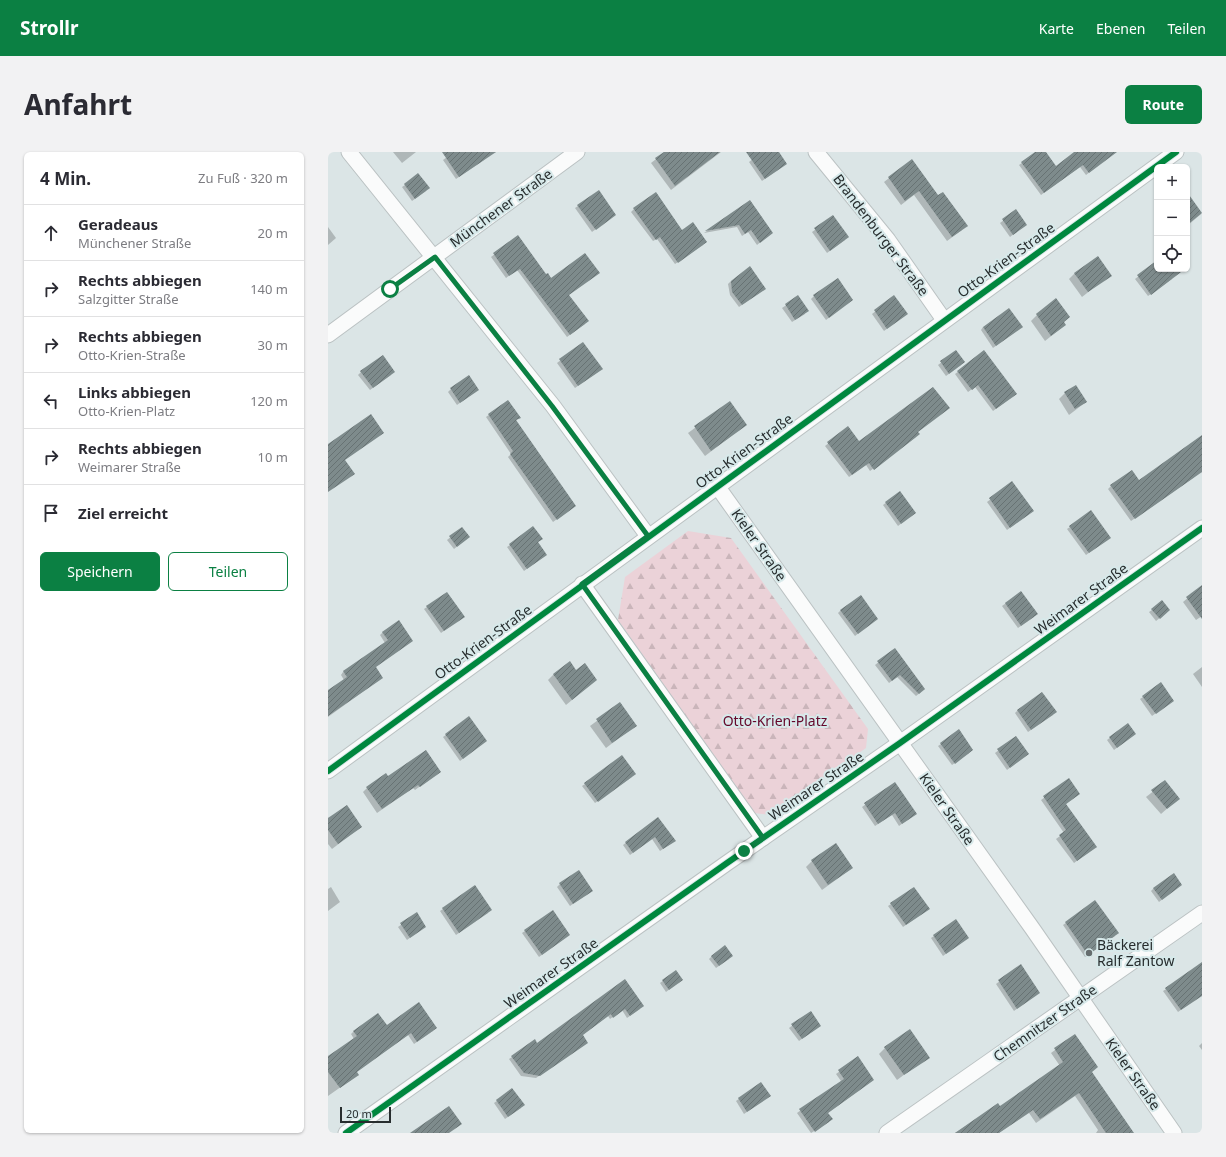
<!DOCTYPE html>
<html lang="de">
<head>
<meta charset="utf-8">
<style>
	:root { --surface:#fff; --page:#f2f2f3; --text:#2b2b33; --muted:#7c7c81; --line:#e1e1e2; --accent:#0b8043 }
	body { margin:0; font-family:"Noto Sans",sans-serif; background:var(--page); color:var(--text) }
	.controls { position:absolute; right:12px; top:12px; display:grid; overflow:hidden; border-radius:6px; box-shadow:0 1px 3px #0004 }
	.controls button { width:36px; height:36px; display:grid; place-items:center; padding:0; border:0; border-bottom:1px solid var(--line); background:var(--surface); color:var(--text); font:20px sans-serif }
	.scale { position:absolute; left:12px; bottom:10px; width:51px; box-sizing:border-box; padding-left:4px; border:2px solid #272d2e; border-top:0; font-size:11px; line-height:14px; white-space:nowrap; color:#272d2e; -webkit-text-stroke:3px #d7e9ea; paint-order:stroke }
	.stop { position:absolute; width:12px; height:12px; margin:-9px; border:3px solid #0b8043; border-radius:50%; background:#fff }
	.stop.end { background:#0b8043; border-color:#fff; box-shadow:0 1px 4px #0008 }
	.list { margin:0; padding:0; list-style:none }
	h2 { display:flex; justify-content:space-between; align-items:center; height:52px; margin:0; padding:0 16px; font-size:17px }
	h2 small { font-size:13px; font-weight:400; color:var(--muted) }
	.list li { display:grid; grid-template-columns:26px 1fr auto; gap:12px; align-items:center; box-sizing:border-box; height:56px; padding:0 16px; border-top:1px solid var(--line) }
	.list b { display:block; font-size:15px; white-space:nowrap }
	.list p { margin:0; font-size:13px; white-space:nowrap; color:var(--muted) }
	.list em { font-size:13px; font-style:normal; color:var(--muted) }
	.actions { display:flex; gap:8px; padding:12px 16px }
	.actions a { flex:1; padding:9px 0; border:1px solid var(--accent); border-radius:6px; text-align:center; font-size:14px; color:var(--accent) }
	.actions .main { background:var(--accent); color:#fff }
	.icon { flex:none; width:22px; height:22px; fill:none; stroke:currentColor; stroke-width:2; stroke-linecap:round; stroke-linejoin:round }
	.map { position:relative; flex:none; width:874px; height:981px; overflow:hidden; border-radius:6px }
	header { display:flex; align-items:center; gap:24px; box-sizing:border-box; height:56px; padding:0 20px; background:var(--accent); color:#fff }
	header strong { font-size:19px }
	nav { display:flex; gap:22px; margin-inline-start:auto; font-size:14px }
	.intro { display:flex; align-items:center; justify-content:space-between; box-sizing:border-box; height:96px; padding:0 24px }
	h1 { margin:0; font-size:28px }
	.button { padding:10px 18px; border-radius:6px; background:var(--accent); color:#fff; font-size:14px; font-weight:700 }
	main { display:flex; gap:24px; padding:0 24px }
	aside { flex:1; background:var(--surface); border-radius:6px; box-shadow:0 1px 3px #0004 }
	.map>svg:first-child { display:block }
	.forest { fill:url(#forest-firs) }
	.shadow { fill:#0003 }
	.building { fill:url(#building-hatch) }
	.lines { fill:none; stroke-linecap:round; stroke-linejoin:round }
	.street-casing { stroke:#bbc2c3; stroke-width:17 }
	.street { stroke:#fafbfb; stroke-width:15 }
	.cycleway-casing { stroke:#d7e9ea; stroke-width:8 }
	.cycleway { stroke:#00873e; stroke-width:6 }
	.route { stroke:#0b8043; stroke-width:5 }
	.poi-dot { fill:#666d6e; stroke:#d7e9ea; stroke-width:1.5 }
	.labels { text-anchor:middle; stroke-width:4; stroke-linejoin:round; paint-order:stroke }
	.street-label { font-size:14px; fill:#272d2e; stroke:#d7e9ea }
	.park-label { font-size:14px; fill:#65082b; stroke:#d7e9ea }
	.poi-label { font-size:14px; fill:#272d2e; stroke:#d7e9ea; text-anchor:start }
</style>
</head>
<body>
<header>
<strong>Strollr</strong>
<nav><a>Karte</a><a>Ebenen</a><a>Teilen</a></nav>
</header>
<div class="intro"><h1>Anfahrt</h1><a class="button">Route</a></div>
<main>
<aside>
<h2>4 Min.<small>Zu Fuß · 320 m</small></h2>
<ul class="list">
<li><svg class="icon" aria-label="ahead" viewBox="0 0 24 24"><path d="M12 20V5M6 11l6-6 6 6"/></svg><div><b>Geradeaus</b><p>Münchener Straße</p></div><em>20 m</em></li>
<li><svg class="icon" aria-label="right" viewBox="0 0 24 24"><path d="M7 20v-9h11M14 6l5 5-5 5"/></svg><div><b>Rechts abbiegen</b><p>Salzgitter Straße</p></div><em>140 m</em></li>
<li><svg class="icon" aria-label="right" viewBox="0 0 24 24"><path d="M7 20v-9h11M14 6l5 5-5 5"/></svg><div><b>Rechts abbiegen</b><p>Otto-Krien-Straße</p></div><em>30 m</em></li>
<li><svg class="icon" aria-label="left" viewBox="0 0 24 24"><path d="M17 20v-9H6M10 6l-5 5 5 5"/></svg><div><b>Links abbiegen</b><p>Otto-Krien-Platz</p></div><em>120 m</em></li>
<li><svg class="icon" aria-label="right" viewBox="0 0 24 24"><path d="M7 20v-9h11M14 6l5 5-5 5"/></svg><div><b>Rechts abbiegen</b><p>Weimarer Straße</p></div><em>10 m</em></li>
<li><svg class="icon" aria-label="arrive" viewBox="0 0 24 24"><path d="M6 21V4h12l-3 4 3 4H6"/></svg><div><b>Ziel erreicht</b></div></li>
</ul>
<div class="actions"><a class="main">Speichern</a><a>Teilen</a></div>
</aside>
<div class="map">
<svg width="874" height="981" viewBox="0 0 874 981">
	<defs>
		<pattern id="forest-firs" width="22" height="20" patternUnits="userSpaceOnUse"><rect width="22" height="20" fill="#ebd2d8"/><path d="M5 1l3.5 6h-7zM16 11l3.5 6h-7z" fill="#cab5ba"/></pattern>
		<pattern id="building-hatch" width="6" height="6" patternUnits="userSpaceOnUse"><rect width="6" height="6" fill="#7e8b8c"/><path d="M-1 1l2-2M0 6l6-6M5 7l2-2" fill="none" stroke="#677273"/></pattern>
	</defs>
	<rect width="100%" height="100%" fill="#dbe5e6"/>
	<polygon class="forest" points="360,379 403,386 540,577 538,596 443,663 426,661 290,468 297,425"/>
	<g class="shadow">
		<polygon points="65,0 88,0 74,11"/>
		<polygon points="126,0 156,0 156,8 128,27 115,8"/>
		<polygon points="337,0 393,0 343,38 323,11"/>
		<polygon points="434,0 449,0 455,14 434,29 421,10"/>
		<polygon points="709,0 716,0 727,15 748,0 774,0 776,9 758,23 752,15 713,43 691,13"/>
		<polygon points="584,8 634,78 619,89 586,43 573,53 556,30"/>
		<polygon points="77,33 98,39 84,49 74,35"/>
		<polygon points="859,42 873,62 859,74"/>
		<polygon points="422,49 441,83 429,93 420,80 414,84 409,75 376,81"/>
		<polygon points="250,54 284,65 264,80 247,56"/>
		<polygon points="306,57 354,79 375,93 347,112 329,87 325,89 303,60"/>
		<polygon points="688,59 695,75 682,85 672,71"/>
		<polygon points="505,65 517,88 499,101 484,80"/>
		<polygon points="0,75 8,86 0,93"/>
		<polygon points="190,84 218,124 240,143 257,172 239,185 189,118 178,126 163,105"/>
		<polygon points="828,111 829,117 842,117 844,127 820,144 807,127"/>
		<polygon points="747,121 782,123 754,145 741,127"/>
		<polygon points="403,129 434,139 411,155 402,143 400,132"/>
		<polygon points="486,144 524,148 498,168 483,147"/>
		<polygon points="470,145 477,162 464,170 454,156"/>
		<polygon points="566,145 576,164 556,179 544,162"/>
		<polygon points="709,163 735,171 737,173 717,189 703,169"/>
		<polygon points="655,175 691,177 665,196 653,178"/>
		<polygon points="255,191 271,219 247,236 229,211"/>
		<polygon points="628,199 633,213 618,224 610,213"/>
		<polygon points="656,200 685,244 665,259 647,235 640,240 627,222"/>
		<polygon points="33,220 63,223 42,238 30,223"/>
		<polygon points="123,237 147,240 129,253 120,240"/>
		<polygon points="737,241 758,250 741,263 731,247"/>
		<polygon points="180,249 191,265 188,269 247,354 225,370 180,305 183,302 158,265"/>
		<polygon points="401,251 418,273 377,304 360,281"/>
		<polygon points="520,276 531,290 588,285 542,319 538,313 521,325 497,294"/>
		<polygon points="874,285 874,317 865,326 803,369 780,337 783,334 811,329"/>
		<polygon points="684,331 705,359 679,378 659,350"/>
		<polygon points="572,340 587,361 570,374 555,353"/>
		<polygon points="742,375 779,388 758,403 739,377"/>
		<polygon points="134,376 141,385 126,397 119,388"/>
		<polygon points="214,387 209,391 215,405 196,419 179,395 182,393"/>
		<polygon points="874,434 874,464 868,468 855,450"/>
		<polygon points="693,440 706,465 690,476 674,454"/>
		<polygon points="99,455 135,465 113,481 96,457"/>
		<polygon points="513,458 546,469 527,484 510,461"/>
		<polygon points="824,458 838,461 828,469 821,460"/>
		<polygon points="55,480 84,489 47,515 51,528 0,565 0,540 16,528 13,523 15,520 57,491 52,483"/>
		<polygon points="567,497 593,540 588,544 569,525 561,531 547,513"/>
		<polygon points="874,515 874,535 865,522"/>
		<polygon points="248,519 268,528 238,553 220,528 226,522"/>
		<polygon points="815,545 845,549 824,564 812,547"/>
		<polygon points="292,552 307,574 278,596 262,574"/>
		<polygon points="689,559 725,563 700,580 687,561"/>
		<polygon points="141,566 158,589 132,609 115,585"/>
		<polygon points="800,572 804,584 786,598 779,588"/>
		<polygon points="688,585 700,602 679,618 667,601"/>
		<polygon points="613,592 641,601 624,613 610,594"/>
		<polygon points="112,620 87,638 85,636 49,661 35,640 39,636"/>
		<polygon points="304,625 267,651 254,634 257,632"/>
		<polygon points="741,628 751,642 737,653 765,697 746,711 728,687 736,681 713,648"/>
		<polygon points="837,630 850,647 833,662 818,645"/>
		<polygon points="567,631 585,664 571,674 564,663 547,674 534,655"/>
		<polygon points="330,666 344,691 332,699 324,687 302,703 295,693"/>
		<polygon points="0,667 33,675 4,697 0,692"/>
		<polygon points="484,709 524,716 494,738 478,715"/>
		<polygon points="232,732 261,741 242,754 229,735"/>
		<polygon points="853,733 831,750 823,739 826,736"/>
		<polygon points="3,735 12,750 0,759 0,737"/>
		<polygon points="767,750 787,784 757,805 735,773"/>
		<polygon points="563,752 598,759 575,775 560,754"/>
		<polygon points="115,757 160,761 128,783 112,759"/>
		<polygon points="88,762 94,777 79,788 70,775"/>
		<polygon points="197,779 241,783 211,805 194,781"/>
		<polygon points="606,784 640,786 615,804 603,786"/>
		<polygon points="384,804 401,807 388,816 381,807"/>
		<polygon points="692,814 708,843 686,859 668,832"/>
		<polygon points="874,815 874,843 850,860 835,839"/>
		<polygon points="348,819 351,830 338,840 332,831"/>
		<polygon points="297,829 312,857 299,866 294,858 282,867 280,864 254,883 256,893 208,926 193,924 181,907 184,905 208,892"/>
		<polygon points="482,860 492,874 471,889 461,876"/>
		<polygon points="58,875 105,879 86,892 80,883 28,920 27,925 0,944 0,906 26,887 23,882 26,879"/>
		<polygon points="747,883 763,921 805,981 768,981 770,978 747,944 708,971 701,961 671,981 627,981 670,953 672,956 732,914 723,901"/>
		<polygon points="874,891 874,898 871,894"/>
		<polygon points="557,896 600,905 569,928 551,902"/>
		<polygon points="530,906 545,928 500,961 501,970 483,981 469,961 513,929 508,922"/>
		<polygon points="433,931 439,946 416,962 408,949"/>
		<polygon points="184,938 193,956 177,967 166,951"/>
	</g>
	<g class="building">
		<polygon points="114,0 168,0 131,25"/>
		<polygon points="336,0 392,0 347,34 327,6"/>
		<polygon points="418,0 451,0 459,12 437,27"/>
		<polygon points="707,0 718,0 728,14 746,0 789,0 761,21 755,13 716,41 693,10"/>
		<polygon points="584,7 610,43 615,40 640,74 624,85 591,39 577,49 560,25"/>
		<polygon points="90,21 102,36 87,47 76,32"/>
		<polygon points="271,38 288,63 268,78 249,53"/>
		<polygon points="328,40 354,78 365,70 379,90 350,111 332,85 328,88 305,56"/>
		<polygon points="859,40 874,61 859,73"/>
		<polygon points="422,48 445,81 432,91 423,78 417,82 411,73 377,79"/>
		<polygon points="688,57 699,73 685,83 674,67"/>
		<polygon points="505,63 521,85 502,99 486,76"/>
		<polygon points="190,83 218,122 220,121 223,126 257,101 272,121 241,143 261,169 242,183 192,117 181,124 165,101"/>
		<polygon points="770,104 784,124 760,140 746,121"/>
		<polygon points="828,109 829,117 857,117 823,143 809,123"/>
		<polygon points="422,114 438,137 414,153 404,140 403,129"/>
		<polygon points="510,126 525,148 501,166 485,143"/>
		<polygon points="470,143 481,159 467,168 457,152"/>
		<polygon points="566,143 580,162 559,177 546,158"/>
		<polygon points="728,146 742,165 736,170 738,173 723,184 708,162"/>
		<polygon points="681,156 695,175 668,194 655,175"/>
		<polygon points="255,190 275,217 250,234 231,207"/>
		<polygon points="628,198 637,210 621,222 612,209"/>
		<polygon points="656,198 689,242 668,257 650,233 644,238 629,219"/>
		<polygon points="55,203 67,220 45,236 32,219"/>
		<polygon points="141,223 151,238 132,251 122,236"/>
		<polygon points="748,233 759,250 747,257 736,240"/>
		<polygon points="605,235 622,256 590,280 592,282 546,318 541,311 524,323 499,290 520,274 531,289"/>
		<polygon points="180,248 193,266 188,268 248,354 229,368 182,302 185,299 160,262"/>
		<polygon points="402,249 419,273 383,299 366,274"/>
		<polygon points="43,262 56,281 17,308 27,322 0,340 0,292"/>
		<polygon points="874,283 874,320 807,367 782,333 804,318 811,328"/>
		<polygon points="684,329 706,359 682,376 661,346"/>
		<polygon points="572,339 588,361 573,372 557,350"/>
		<polygon points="763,358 783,386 761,401 741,374"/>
		<polygon points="205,374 215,387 210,390 219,403 199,417 181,392"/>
		<polygon points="134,375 142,385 129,395 121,384"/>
		<polygon points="874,433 874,467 858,445"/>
		<polygon points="693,439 710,462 693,474 677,451"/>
		<polygon points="119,440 137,465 116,479 98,454"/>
		<polygon points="533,443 550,467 530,482 512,458"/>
		<polygon points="834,448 842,458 832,467 823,457"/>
		<polygon points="71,468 85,489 48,515 55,526 0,564 0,538 19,525 15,519 60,488 54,480"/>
		<polygon points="567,496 597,537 591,542 572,523 564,529 549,509"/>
		<polygon points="242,509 248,518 257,511 269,528 244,548 225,522"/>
		<polygon points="833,530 846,549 828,562 814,544"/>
		<polygon points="714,540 729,560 703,578 689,558"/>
		<polygon points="292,550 309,574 284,591 268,567"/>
		<polygon points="141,564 159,589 135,607 117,582"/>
		<polygon points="800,571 808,582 789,596 781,585"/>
		<polygon points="631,577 645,598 627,612 612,591"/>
		<polygon points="688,584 701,602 682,616 669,597"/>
		<polygon points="98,598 113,620 92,635 90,633 54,657 38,635 58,621 60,624"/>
		<polygon points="294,603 308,622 270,650 256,631"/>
		<polygon points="741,626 752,642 738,652 769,695 749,709 731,683 738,678 715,644"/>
		<polygon points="837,628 852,647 839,657 823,638"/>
		<polygon points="567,630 589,662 574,672 567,661 550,672 536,651"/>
		<polygon points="19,653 34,675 10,692 0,678 0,666"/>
		<polygon points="330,665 348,689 335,697 327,685 305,701 297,690"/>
		<polygon points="508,691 525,716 500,733 483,708"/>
		<polygon points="251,718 265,739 245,752 231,731"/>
		<polygon points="846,721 854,733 834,748 825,736"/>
		<polygon points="147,733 164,758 131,781 114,756"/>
		<polygon points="586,735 602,757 578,773 562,751"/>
		<polygon points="767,748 791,781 760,803 737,770"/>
		<polygon points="225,758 242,783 214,803 196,778"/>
		<polygon points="89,760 98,775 82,786 72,771"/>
		<polygon points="628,767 641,786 618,802 605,783"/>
		<polygon points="397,793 405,804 391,814 383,804"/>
		<polygon points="874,810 874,844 853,858 837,836"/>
		<polygon points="693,812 712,841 689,857 670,828"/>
		<polygon points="348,818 355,828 341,838 334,828"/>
		<polygon points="297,827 316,854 302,864 297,857 285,866 283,862 255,883 260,891 212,924 196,921 183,904 207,887 209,891"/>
		<polygon points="91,850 109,876 89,890 83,881 29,920 31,923 12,936 0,920 0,904 29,884 25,879 50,861 59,873"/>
		<polygon points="483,859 493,874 474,887 463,872"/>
		<polygon points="582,877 602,906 576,923 556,895"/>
		<polygon points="747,882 770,915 764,920 806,981 778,981 751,941 712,967 705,958 671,981 627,981 670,951 672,954 735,910 726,896"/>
		<polygon points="530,904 546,928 500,961 505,967 487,980 471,957 516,927 510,918"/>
		<polygon points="433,930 443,944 419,960 410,946"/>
		<polygon points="184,936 197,953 180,965 168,948"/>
		<polygon points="121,954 134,972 121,981 82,981"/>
	</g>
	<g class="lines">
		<g class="street-casing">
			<g id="street">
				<polyline points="21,0 225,254 320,384"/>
				<polyline points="488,0 560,88 616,168"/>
				<polyline points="0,183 249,0"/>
				<polyline points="389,334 704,776 846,981"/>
				<polyline points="254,432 435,686"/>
				<polyline points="0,619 848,0"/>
				<polyline points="18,981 399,711 572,591 874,376"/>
				<polyline points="559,981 874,761"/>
			</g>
		</g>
		<use href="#street" class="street"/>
		<g class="cycleway-casing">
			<g id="cycleway">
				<polyline points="0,619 848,0"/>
				<polyline points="18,981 399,711 572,591 874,376"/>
			</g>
		</g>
		<use href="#cycleway" class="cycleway"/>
	</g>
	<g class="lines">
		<polyline class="route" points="62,137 107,105 224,254 320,384 254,432 435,686 416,699"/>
	</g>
	<circle class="poi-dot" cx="761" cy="801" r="4"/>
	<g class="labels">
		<g class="street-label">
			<text transform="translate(173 56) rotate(-36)" y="5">Münchener Straße</text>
			<text transform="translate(553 83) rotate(53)" y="5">Brandenburger Straße</text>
			<text transform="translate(678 108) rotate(-36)" y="5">Otto-Krien-Straße</text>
			<text transform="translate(416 299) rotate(-36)" y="5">Otto-Krien-Straße</text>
			<text transform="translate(431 393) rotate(55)" y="5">Kieler Straße</text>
			<text transform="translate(753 447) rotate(-36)" y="5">Weimarer Straße</text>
			<text transform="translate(155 490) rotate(-36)" y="5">Otto-Krien-Straße</text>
			<text transform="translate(488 634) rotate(-34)" y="5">Weimarer Straße</text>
			<text transform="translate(619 657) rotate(55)" y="5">Kieler Straße</text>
			<text transform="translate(223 821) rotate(-35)" y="5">Weimarer Straße</text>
			<text transform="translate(717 871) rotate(-35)" y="5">Chemnitzer Straße</text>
			<text transform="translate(805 922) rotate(55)" y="5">Kieler Straße</text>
		</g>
		<g class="park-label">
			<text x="447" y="574">Otto-Krien-Platz</text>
		</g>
		<g class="poi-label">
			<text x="769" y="798">Bäckerei<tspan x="769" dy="16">Ralf Zantow</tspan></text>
		</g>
	</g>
</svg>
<div class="controls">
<button>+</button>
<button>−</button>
<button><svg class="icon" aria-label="locate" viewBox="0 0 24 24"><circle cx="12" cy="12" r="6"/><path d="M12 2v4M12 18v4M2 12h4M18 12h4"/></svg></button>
</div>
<div class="scale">20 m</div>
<div class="stop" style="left:62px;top:137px"></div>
<div class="stop end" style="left:416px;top:699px"></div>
</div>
</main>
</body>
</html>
